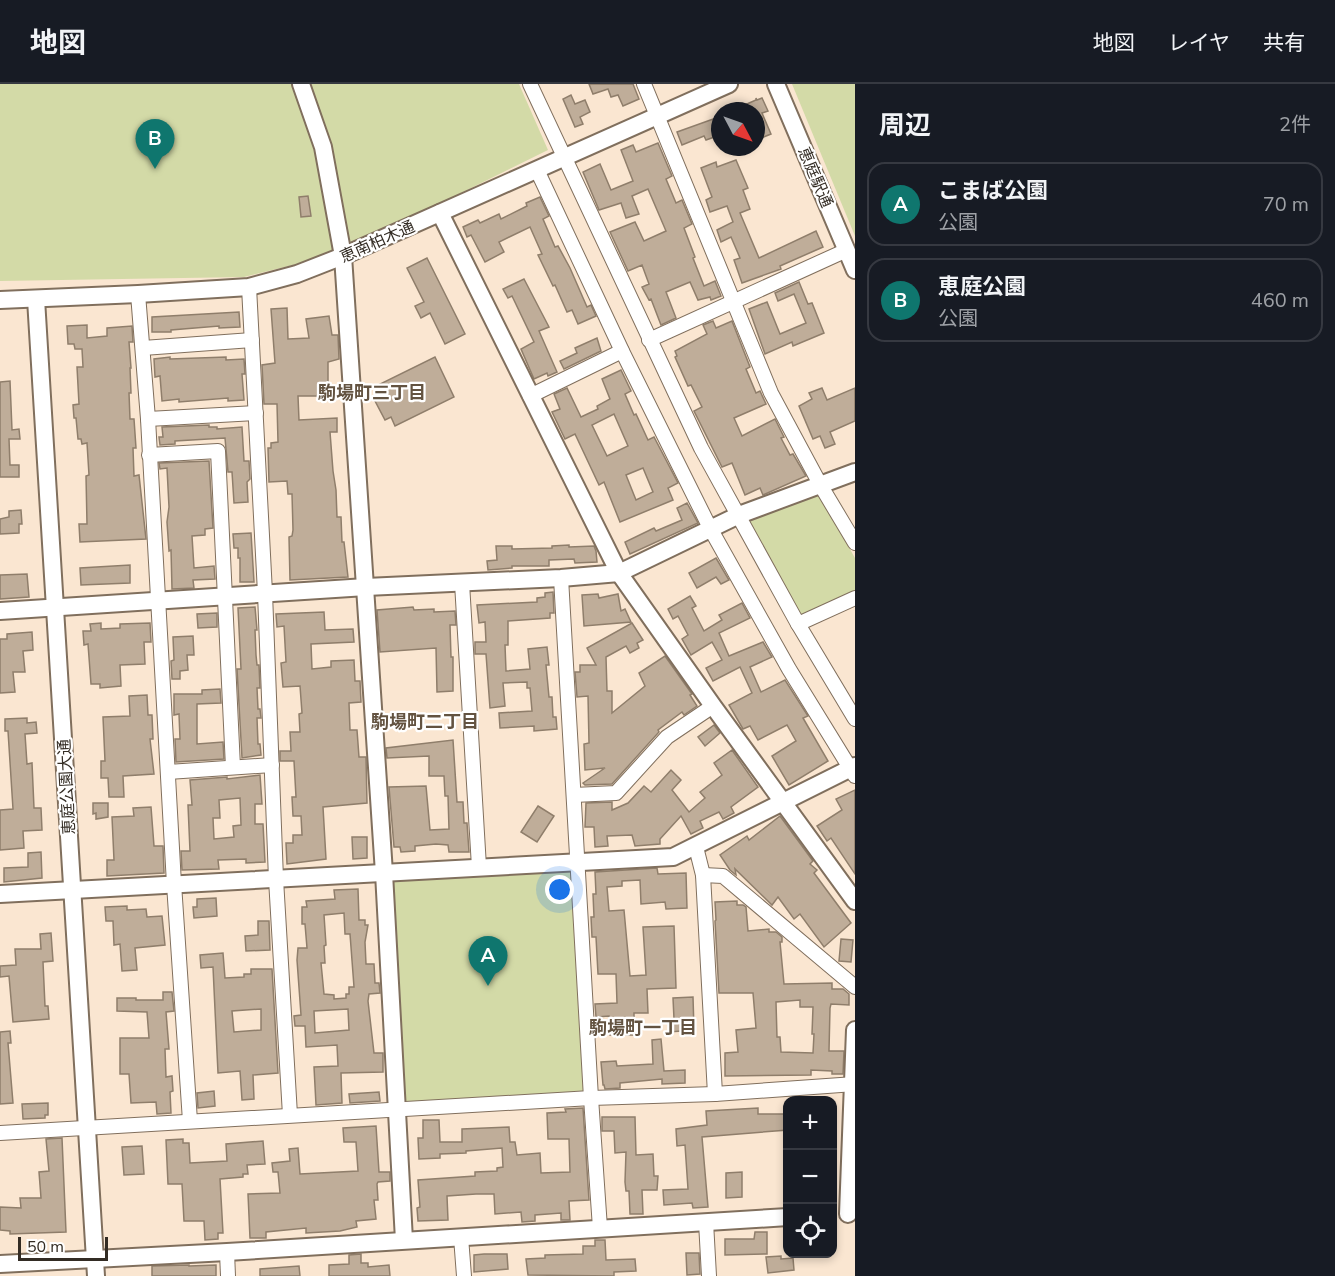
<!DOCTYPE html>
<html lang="ja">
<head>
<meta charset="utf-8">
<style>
	:root { --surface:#171b24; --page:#242831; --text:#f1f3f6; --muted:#9ea1a6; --line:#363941; --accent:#0f766e }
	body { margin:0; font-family:"Nunito Sans","Noto Sans JP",sans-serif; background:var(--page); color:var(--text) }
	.controls { position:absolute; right:18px; bottom:18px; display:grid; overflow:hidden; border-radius:12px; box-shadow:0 3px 9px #0003 }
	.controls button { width:54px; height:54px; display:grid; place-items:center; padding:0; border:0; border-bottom:2px solid var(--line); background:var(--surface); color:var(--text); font:30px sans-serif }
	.compass { position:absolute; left:711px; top:18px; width:54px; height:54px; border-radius:50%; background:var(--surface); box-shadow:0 3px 9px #0003; rotate:131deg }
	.scale { position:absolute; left:18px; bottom:15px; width:90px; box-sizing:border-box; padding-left:6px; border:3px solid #332c24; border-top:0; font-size:16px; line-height:21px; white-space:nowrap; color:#332c24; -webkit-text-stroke:4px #fff; paint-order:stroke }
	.you { position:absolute; left:560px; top:806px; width:21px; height:21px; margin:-15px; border:4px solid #fff; border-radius:50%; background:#1a73e8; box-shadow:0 0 0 9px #1a73e833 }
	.badge { display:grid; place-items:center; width:39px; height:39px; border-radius:50%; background:var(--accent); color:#fff; font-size:20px; font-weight:700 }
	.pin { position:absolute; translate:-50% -50px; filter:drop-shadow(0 2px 3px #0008) }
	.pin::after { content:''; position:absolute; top:32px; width:21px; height:18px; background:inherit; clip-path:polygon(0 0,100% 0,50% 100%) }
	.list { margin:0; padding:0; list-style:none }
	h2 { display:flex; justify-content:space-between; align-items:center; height:78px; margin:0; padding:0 24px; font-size:26px }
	h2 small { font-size:20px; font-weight:400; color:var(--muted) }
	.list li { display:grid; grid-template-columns:39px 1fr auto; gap:18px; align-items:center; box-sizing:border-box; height:84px; margin:0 12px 12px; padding:0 12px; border:2px solid var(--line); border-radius:18px }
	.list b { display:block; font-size:22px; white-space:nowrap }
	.list p { margin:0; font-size:20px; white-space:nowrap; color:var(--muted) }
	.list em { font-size:20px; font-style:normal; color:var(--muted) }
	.icon { flex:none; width:33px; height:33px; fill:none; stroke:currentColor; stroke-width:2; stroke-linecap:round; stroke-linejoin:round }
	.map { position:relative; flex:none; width:855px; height:1192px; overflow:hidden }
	header { display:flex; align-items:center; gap:36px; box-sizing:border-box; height:84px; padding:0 30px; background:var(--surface); border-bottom:2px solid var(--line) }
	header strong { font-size:28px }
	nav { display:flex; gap:33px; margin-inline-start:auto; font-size:21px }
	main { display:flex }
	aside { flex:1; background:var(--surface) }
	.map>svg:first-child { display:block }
	.green { fill:#d3daa7 }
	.building { fill:#bfad99; stroke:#8f7e6b; stroke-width:1.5; fill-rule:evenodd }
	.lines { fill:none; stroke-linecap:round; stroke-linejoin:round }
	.minor-casing { stroke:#806f5d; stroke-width:16 }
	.tertiary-casing { stroke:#806f5d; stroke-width:20 }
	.minor { stroke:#fff; stroke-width:14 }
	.tertiary { stroke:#fff; stroke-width:16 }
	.labels { text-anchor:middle; stroke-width:4.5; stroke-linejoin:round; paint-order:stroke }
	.street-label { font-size:16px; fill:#332c24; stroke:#fff }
	.neighbourhood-label { font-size:18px; font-weight:bold; fill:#635341; stroke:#fff }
</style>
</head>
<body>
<header>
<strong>地図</strong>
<nav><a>地図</a><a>レイヤ</a><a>共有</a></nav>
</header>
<main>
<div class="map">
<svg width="855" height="1192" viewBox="0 0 855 1192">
	<rect width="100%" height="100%" fill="#fae6d1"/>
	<g class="green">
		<polygon points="0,0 519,0 548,66 338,170 244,193 0,197"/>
		<polygon points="792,0 855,0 855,152"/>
		<polygon points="814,410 819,411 855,474 855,507 801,532 747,438"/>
		<polygon points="565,785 573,789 585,1004 583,1008 409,1019 404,1015 392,801 396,796"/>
	</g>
	<g class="building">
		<polygon points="589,0 633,0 639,15 623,22 618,11 611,13 608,5 593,10"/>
		<polygon points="571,11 575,20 585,16 590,28 580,33 583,40 575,43 563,15"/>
		<polygon points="756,14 757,16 762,14 768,27 762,29 771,50 756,56 756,27 731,27 756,16"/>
		<polygon points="716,34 720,51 706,56 704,52 682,61 677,48"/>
		<polygon points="658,59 672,92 666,95 676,119 682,116 692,140 684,144 695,173 693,174 704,202 715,197 721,212 711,216 710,213 698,216 690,198 666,208 676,234 661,241 651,215 649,216 642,203 649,200 642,181 628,187 610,148 635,138 644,157 666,147 648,105 632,112 639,130 626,134 621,119 599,126 583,88 600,80 611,106 633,97 621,66 633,61 636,68"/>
		<polygon points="736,76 748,104 743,106 750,125 740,129 759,174 816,147 823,163 780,182 781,185 742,199 734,176 740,174 731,153 721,158 717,146 733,138 727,122 710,128 706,116 712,113 701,84 716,78 717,83"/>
		<polygon points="308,112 311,132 301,133 299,113"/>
		<polygon points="540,113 549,132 543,135 555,163 558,162 570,184 587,223 591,221 596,232 578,240 572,226 567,228 555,201 553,202 538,171 542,170 530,143 499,158 504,168 485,178 471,151 467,153 463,143 478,136 480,139 499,130 501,135 527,122 526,119"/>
		<polygon points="427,174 465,250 445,260 430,229 421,234 415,222 424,218 407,184"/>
		<polygon points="524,195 549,243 539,247 557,288 548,292 547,289 534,295 521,265 534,258 512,212 508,214 503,205"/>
		<polygon points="799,198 808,220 812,219 824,249 793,262 792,258 765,270 749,225 767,218 780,250 806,239 794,210 778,217 775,209"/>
		<polygon points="287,224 288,255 309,254 306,235 329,232 332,251 338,251 339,275 328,278 328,312 298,312 299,336 337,334 337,348 330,348 333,387 336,406 337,433 341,433 342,458 344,458 348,493 290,496 289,453 292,452 293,446 292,410 288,410 287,397 269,398 268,364 271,364 271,359 278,358 277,320 264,320 262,281 275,279 271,225"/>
		<polygon points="239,228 240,243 219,244 219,242 171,246 171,248 152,248 152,233"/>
		<polygon points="713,237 716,244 732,237 750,283 746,285 756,309 760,307 766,320 734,334 742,352 775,335 784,353 781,354 790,371 793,370 806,392 763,411 760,404 745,411 732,379 722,383 694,327 702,323 691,301 688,302 675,273 677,272 675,267 707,250 703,241"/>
		<polygon points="87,241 87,254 107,252 107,244 132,242 133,258 129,258 131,284 130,284 131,309 129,309 130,335 134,335 136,364 133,364 134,392 139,391 146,455 80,458 79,440 87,440 86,392 89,391 87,359 82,360 81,355 78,355 76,334 74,334 73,321 79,320 77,283 83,283 82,265 75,265 74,260 68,260 67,242"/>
		<polygon points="597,254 601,267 564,285 560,277 577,269 575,264"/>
		<polygon points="170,273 170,275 226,273 226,276 244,275 245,290 242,290 244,316 228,317 228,314 179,318 179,315 162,317 160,292 155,293 154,275"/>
		<polygon points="435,273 454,313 395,342 391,333 385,336 374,315 380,312 376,302"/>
		<path d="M621,286L631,307L625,310L634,331L636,330L648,356L654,353L678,399L668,404L673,416L620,438L604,398L599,401L575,350L565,355L552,328L560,325L554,310L567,304L581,333L598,325L597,322L610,315L602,295ZM614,330L628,362L607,372L592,341ZM643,384L653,408L636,416L626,391Z"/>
		<polygon points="10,297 12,346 19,345 20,355 9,355 10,381 19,381 19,393 0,393 0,298"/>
		<polygon points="822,304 827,316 855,304 855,337 830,348 835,360 825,364 820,352 813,355 799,322 812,315 809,309"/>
		<polygon points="209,341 209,343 217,343 217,345 242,343 244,377 249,377 250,395 247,398 248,418 234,419 232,388 228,388 225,354 175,357 175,360 160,361 159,353 163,353 162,343"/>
		<polygon points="209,377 213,444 205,445 205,451 192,452 194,484 214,482 215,495 193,496 194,504 172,505 171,466 169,467 167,438 169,423 167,384 160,385 159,379"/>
		<polygon points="687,419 698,439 630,470 625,458 654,444 656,447 682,436 677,424"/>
		<polygon points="21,426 22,440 19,440 19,449 0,450 0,435 9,433 9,427"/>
		<polygon points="251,449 254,498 240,498 240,474 238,474 238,464 234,464 233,450"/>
		<polygon points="569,461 569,463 594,462 596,467 597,478 575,479 574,475 549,476 549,482 512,482 512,484 488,486 487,477 497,476 496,462 512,462 512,465 552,464 552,462"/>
		<polygon points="716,474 729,496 721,500 716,493 697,504 689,489"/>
		<polygon points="130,481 130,499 81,501 80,484"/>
		<polygon points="27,490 29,513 0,515 0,491"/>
		<polygon points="553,508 554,529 550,529 550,534 508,537 508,561 505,561 506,587 530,585 528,565 547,563 549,581 546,581 549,613 552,613 553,633 556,633 557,645 534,647 534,642 500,644 499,629 532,627 530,604 527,604 527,598 503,599 505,622 490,624 486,570 475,570 475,558 486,558 485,538 479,539 477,521 537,518 537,514 545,513 545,509"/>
		<polygon points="598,510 599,514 618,510 621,527 625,525 631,538 584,542 582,511"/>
		<polygon points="690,512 696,522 692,524 704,547 722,536 719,531 742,519 750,534 719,549 729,572 763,558 772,573 750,583 761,608 785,596 808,632 803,634 828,677 789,701 772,672 796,657 787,641 758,656 750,642 743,645 729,621 752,609 740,583 713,597 706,584 722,576 712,558 691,571 682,555 688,551 678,532 673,535 668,525"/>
		<polygon points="255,523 257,546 255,546 256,571 257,581 259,581 260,604 257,604 258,625 260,625 261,634 257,634 258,660 260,660 261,671 242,674 237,585 241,585 238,524"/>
		<polygon points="413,523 414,526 434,525 434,528 455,527 456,541 450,541 451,573 453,573 453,607 437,608 436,564 380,568 377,526"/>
		<polygon points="324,528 325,546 353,545 354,558 311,560 312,585 331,583 331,577 354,576 355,597 360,597 361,618 349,619 350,646 357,646 359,673 366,673 367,719 323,723 326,775 287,780 286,759 293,759 293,751 302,751 301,732 293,732 292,713 296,713 294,677 280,677 280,667 291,667 290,648 300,648 299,630 302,629 300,602 283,603 281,579 286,578 284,542 277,543 276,530"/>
		<polygon points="217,529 217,543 198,544 197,530"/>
		<polygon points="101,539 101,545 120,544 120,540 150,539 151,558 144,558 145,580 120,581 121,602 100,604 100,600 91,600 88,560 84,561 83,547 91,547 90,540"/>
		<polygon points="632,539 643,556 637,559 639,564 630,569 626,562 606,573 607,607 612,607 612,629 645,602 639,589 665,572 692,610 690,611 697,622 684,631 682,628 658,646 659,648 612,700 585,701 583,699 605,684 585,686 584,660 589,659 588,612 577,613 575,588 580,588 580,581 596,581 587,564"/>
		<polygon points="32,548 33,566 23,567 25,588 13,588 15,608 0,609 0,555 7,555 7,550"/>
		<polygon points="193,552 194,571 187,571 188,586 180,587 180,595 172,595 171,577 174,576 173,553"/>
		<polygon points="220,605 221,619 197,620 197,660 223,658 224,675 176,678 175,655 180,655 179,630 174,631 174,610 202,610 202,606"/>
		<polygon points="147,611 148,631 152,631 153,655 150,655 154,690 123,692 124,713 109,713 108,694 101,694 101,677 105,677 103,633 130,632 129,612"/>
		<polygon points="27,634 27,639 36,638 37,649 25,650 27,680 32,679 34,724 41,724 42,746 23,747 24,764 0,766 0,726 13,725 8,647 5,647 5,635"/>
		<polygon points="714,641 720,649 705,662 698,653"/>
		<polygon points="453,656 457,718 463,718 464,739 467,739 469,768 449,768 448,761 436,760 415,762 415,767 401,768 400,763 394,763 389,703 426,702 430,746 449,745 448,712 445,712 444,692 429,692 429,672 387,674 386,664"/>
		<polygon points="732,666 758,703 731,723 734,729 723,735 719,728 700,737 703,744 691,750 681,732 660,755 660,760 635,762 632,751 607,752 608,762 595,763 594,743 585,743 586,719 612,718 612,726 628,719 644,702 651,708 671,686 681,696 672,706 689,728 705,714 700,708 722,691 714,679"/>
		<path d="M260,691L262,720H255V740H263L265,778L246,779V775L218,776L219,785L182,786L181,767H190L188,721H192L190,696L227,693V695ZM240,714L241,741L233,742L234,753L214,755L213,734H220L219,716Z"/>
		<polygon points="855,706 855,790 831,754 827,757 817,742 842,726 836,715"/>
		<polygon points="93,719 108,719 108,733 96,735 96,729 93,730"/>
		<polygon points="538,722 554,732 537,758 521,748"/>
		<polygon points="151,723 154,762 163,762 164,789 107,792 107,776 114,776 112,733 134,732 133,724"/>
		<polygon points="780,732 813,777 810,780 817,786 814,789 851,839 824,863 800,830 794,835 778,813 772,821 735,785 736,791 730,786 720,771 747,752 749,756"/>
		<polygon points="352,753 367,753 367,774 353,775"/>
		<polygon points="41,768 42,794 4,798 4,784 28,783 28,769"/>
		<polygon points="657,784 658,790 686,789 687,824 666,825 665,818 641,820 640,796 622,797 622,802 607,803 609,827 624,826 630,892 646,891 643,843 674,842 676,904 647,905 648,929 634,929 634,951 610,951 609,932 596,933 595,920 617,919 616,890 598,890 596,853 592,853 591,833 594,833 593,810 596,810 595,788"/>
		<path d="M358,805L359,836H365V841H368L365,858L366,880H374L375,899H379L380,909L369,910L368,917L374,969H383V988L341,989L342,1019L316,1021L314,983L338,982L337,961L306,963L305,942H295L294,932L301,931L297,876L298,864H307L305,840H302V823H307L306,817L335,815L334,806ZM344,829L345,850H350L354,903H349V910H346V914L334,915V911L324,910L321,879H325L324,862L326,861L324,831ZM348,925L349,946L315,949L314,927Z"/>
		<polygon points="216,814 217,832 194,834 193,823 197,823 197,815"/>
		<path d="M737,817V821H743L746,823L748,847L769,845V848H776L782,853V858H780L784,900L832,899V905H843L849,910V921L831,920L830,924L829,967H844L843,990H832V987L811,986V991L725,992V969L738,968L736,946L756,944L753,909H719L715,837L716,836L715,818ZM800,916V923H813L812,950H814L813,969L781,968L780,953H777L776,918Z"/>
		<polygon points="127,822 127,826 146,825 147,833 162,832 165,861 135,864 137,886 122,887 120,860 114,861 113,837 106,837 105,823"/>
		<polygon points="258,837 269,837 270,866 246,867 245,852 258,851"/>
		<polygon points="51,849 53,877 43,878 45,922 48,922 49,935 13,938 9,892 0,893 0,882 16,881 15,865 41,865 40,850"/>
		<polygon points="841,855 853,856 851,878 839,877"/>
		<path d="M223,869L225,894L244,893V890H251V885H272L278,989L253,991L254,1015L242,1016L240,987L218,989L213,883L201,884L200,871ZM261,925V946L234,948L232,927Z"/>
		<polygon points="163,908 172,908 174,927 166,928 169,965 165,965 166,993 172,992 173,1007 170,1008 171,1029 157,1030 156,1018 131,1019 129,990 120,990 120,954 149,954 147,928 117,927 117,914 136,914 136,916 163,916"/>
		<polygon points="693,913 694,946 669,948 668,935 674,935 673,914"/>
		<polygon points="10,947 11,959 8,959 13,1019 0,1020 0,948"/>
		<polygon points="661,955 664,987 685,986 685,999 662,1000 662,995 620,999 620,1004 605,1005 604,1001 603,1001 601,978 616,977 617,982 653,980 652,956"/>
		<polygon points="214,1007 215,1022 198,1024 197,1009"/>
		<polygon points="379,1008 380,1017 350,1019 349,1010"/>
		<polygon points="48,1019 48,1031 45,1031 45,1034 23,1035 22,1020"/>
		<polygon points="583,1024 589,1116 569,1117 570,1136 561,1136 561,1129 535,1131 535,1137 522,1138 521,1128 495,1130 494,1110 476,1110 447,1112 448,1136 418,1137 417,1124 420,1123 418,1096 475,1092 475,1088 497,1087 497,1084 503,1083 502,1064 466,1067 466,1069 440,1070 440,1074 419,1075 418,1054 423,1054 423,1036 439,1036 440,1058 462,1058 462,1045 509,1043 510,1058 515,1058 517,1071 540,1069 541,1089 570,1088 569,1055 548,1055 547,1029 566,1028 565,1025"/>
		<polygon points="758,1024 758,1030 788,1030 788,1046 702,1053 708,1123 693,1124 692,1119 664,1121 663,1106 688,1105 685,1061 677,1062 676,1045 707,1041 706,1027"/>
		<polygon points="602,1033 635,1033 636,1071 653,1070 654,1092 658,1092 657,1106 642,1106 643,1130 630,1130 629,1107 626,1107 625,1098 626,1068 615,1069 614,1047 602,1047"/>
		<polygon points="376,1042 379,1088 390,1088 390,1097 378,1098 377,1100 378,1116 374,1116 376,1135 356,1137 357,1143 340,1147 306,1149 306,1144 266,1148 266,1154 250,1154 248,1110 280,1109 278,1088 273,1088 272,1079 290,1077 289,1065 298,1064 300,1090 358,1087 356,1058 344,1058 343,1044"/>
		<polygon points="62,1054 66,1148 10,1150 10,1147 0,1146 0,1123 21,1124 20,1114 41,1114 39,1088 49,1087 46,1055"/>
		<polygon points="183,1055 183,1059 189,1059 190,1079 227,1077 226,1060 263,1057 265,1080 247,1081 248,1090 243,1090 243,1093 220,1095 223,1149 218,1149 218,1155 205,1156 204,1137 184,1137 182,1100 168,1100 166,1056"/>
		<polygon points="142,1062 144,1090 124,1091 122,1063"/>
		<polygon points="742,1088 742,1113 726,1114 726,1089"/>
		<polygon points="755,1148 767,1148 767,1170 725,1171 725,1155 754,1155"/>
		<polygon points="595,1156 605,1156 606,1176 635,1175 636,1187 614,1188 614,1192 528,1191 526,1175 545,1174 545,1171 583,1170 583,1162 595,1162"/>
		<polygon points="686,1169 699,1169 700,1190 687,1191"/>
		<polygon points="361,1170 361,1179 368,1179 368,1183 389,1181 390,1192 329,1192 329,1181 349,1180 349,1171"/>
		<polygon points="484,1170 507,1170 508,1185 474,1188 474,1171"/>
		<polygon points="781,1172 781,1175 793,1174 794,1186 768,1189 766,1173"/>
		<polygon points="189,1181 189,1182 216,1181 216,1192 152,1192 152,1182"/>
		<polygon points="299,1182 300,1192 260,1192 260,1185"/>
	</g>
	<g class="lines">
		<g class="minor-casing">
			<g id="minor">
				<polyline points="530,0 701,364 798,540 855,635"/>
				<polyline points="644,0 771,309 821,402 855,459"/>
				<polyline points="537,86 622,267 710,444 789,585 855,692"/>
				<polyline points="249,203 265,509 276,795 290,1031"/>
				<polyline points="138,210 148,335 174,800 190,1037"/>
				<polyline points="649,256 847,166"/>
				<polyline points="143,264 252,256"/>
				<polyline points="530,312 622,267"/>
				<polyline points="148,335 256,329"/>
				<polyline points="149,371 218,367 233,683"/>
				<polyline points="561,494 591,1014 600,1144"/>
				<polyline points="462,499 479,783"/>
				<polyline points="798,540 855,514"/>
				<polyline points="168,688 272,681"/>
				<polyline points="574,711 616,709 667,653 713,622"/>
				<polyline points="696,763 703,791 715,1010"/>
				<polyline points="703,791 723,792 855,903"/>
				<polyline points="0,1049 591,1014 715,1010 855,1000"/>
				<polyline points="706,1138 709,1192"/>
				<polyline points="461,1153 464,1192"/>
				<polyline points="227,1168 228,1192"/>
			</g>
		</g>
		<g class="tertiary-casing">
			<g id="tertiary">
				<polyline points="301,0 323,63 343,172 384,789 404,1156"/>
				<polyline points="776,0 855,186"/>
				<polyline points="440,129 619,489 713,622 855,817"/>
				<polyline points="36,215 96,1192"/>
				<polyline points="0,216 138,210 249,203 297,190 343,172 729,0"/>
				<polyline points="0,527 366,503 561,494 619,489 739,431 855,388"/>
				<polyline points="0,810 673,773 855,682"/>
				<polyline points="848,1130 855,946"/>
				<polyline points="0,1180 227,1168 788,1133"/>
			</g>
		</g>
		<use href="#minor" class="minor"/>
		<use href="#tertiary" class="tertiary"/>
	</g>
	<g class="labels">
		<g class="street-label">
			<text transform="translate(816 93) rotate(67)" y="6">恵庭駅通</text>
			<text transform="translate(377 157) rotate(-24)" y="6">恵南柏木通</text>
			<text transform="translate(66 703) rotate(-93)" y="6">恵庭公園大通</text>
		</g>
		<g class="neighbourhood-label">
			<text x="372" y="315">駒場町三丁目</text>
			<text x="425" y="644">駒場町二丁目</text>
			<text x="643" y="950">駒場町一丁目</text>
		</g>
	</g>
</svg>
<div class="controls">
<button>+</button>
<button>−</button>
<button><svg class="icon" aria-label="locate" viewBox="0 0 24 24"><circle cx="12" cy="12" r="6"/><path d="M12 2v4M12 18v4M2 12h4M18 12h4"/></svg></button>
</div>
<svg class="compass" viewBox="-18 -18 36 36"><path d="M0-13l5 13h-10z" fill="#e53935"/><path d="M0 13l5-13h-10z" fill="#9ea1a6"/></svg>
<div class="scale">50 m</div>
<div class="you"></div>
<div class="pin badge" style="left:488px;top:902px">A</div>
<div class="pin badge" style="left:155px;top:85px">B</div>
</div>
<aside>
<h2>周辺<small>2件</small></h2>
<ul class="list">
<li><span class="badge">A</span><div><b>こまば公園</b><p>公園</p></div><em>70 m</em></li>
<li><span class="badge">B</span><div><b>恵庭公園</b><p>公園</p></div><em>460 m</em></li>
</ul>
</aside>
</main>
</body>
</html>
